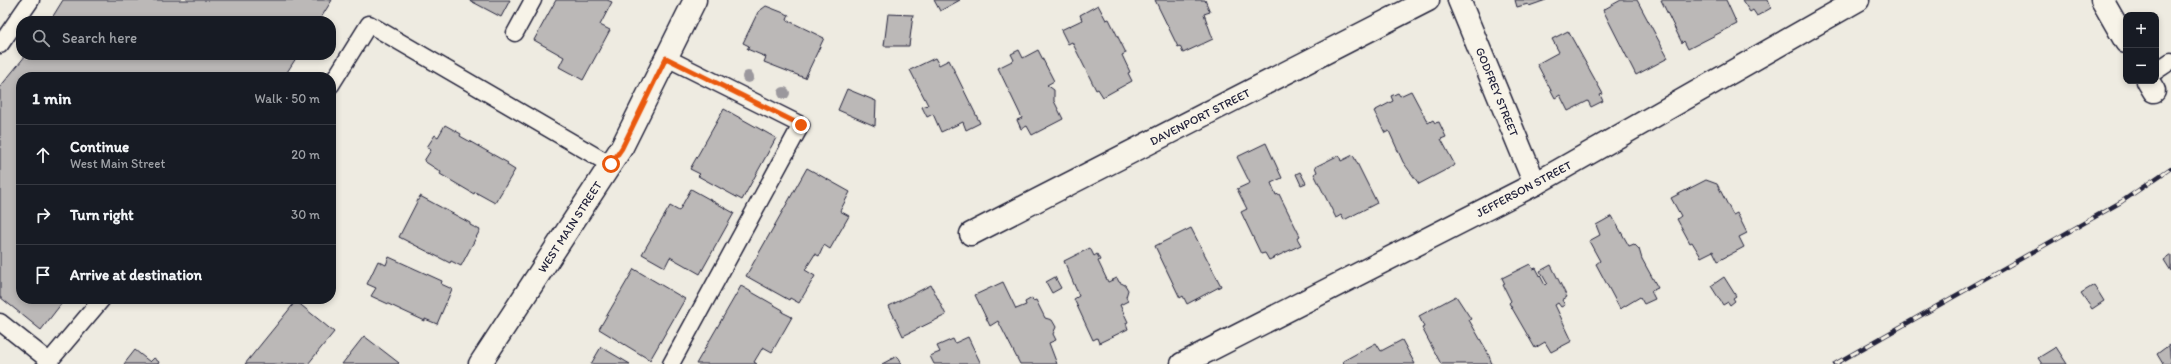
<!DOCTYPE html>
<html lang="en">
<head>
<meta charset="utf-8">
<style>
	:root { --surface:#171b24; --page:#20242c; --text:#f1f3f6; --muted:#9ea1a6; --line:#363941 }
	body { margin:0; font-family:Itim,sans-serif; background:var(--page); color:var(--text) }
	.controls { position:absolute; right:12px; top:12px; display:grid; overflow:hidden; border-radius:8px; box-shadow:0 2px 6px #0003 }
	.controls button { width:36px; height:36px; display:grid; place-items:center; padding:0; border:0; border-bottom:1px solid var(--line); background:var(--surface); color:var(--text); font:20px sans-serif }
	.stop { position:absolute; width:12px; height:12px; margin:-9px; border:3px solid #ea580c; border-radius:50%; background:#fff }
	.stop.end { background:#ea580c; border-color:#fff; box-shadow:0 1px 4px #0008 }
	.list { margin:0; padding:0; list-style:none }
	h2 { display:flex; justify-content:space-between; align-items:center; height:52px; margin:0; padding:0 16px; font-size:17px }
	h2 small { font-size:13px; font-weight:400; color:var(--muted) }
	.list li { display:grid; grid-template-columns:26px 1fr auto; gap:12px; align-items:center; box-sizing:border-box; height:60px; padding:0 16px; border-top:1px solid var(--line) }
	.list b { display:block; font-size:15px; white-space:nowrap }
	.list p { margin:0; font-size:13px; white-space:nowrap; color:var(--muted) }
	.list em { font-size:13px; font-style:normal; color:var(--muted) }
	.icon { flex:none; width:22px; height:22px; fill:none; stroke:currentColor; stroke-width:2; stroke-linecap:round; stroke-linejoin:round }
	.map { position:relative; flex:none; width:2171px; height:364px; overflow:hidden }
	.search { position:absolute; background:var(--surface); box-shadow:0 2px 6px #0003; left:16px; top:16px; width:320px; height:44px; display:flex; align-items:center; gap:10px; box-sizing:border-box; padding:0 14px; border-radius:16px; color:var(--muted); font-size:15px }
	.panel { position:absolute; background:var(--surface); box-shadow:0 2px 6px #0003; left:16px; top:72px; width:320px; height:232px; border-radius:16px }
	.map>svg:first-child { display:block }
	.building { fill:#bbb8b7; stroke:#22223b }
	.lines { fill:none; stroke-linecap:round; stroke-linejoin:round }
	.lane-casing { stroke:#22223b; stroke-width:19 }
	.street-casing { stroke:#22223b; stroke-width:25 }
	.lane { stroke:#f7f3e8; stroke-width:16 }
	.street { stroke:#f7f3e8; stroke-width:22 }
	.rail-casing { stroke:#22223b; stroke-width:4.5 }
	.rail { stroke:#f7f3e8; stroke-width:3; stroke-dasharray:9; stroke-linecap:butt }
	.tree { fill:#9b989d }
	.route { stroke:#ea580c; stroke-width:5 }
	.labels { text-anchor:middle; stroke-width:3; stroke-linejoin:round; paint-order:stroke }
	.street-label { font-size:12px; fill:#22223b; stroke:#f7f3e8 }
</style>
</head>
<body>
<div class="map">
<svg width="2171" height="364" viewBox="0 0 2171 364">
	<rect width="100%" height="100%" fill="#eeebe1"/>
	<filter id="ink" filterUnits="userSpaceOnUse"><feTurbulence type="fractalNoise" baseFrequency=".025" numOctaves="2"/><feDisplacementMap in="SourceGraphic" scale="8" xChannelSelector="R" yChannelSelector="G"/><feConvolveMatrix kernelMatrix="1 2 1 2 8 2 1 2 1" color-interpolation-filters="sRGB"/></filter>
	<g filter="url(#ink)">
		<g class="building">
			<polygon points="63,0 332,0 319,21 50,21"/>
			<polygon points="469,0 510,0 501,17"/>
			<polygon points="556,0 607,0 612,2 600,25 610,30 583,80 559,67 564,57 534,40"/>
			<polygon points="934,0 960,0 940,11"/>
			<polygon points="1155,0 1205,0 1210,12 1204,14 1213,39 1183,53 1180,46 1178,47"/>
			<polygon points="1515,0 1546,0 1529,6 1528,4 1517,7"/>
			<polygon points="1621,0 1637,0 1668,58 1636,75 1603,10"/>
			<polygon points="1661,0 1726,0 1737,24 1688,49 1684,41 1682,43"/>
			<polygon points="1742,0 1768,0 1771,8 1757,16 1753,10 1750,12"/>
			<polygon points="1098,5 1106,20 1109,19 1126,53 1122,55 1130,72 1128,73 1132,81 1103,97 1098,89 1096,90 1072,42 1068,44 1061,30 1082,20 1080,15"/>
			<polygon points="766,6 789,15 787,20 824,38 805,78 764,62 766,57 747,49 749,46 743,43 758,12"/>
			<polygon points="888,14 913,15 909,46 884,46"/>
			<polygon points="1568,31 1603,94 1600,95 1603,101 1591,107 1588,101 1568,111 1560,95 1555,98 1537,64 1559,52 1552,39"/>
			<polygon points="1019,50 1023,58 1038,50 1054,81 1047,85 1054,90 1054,101 1063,119 1032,135 1027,126 1021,129 1017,120 1022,118 998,68 1014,60 1011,54"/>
			<polygon points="26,55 298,55 284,77 21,77 21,299 65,299 41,330 0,297 0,87"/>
			<polygon points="935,58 939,65 949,60 980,123 966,130 963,122 941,132 933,114 927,117 922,107 928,105 910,70"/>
			<polygon points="847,89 876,101 875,126 838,110"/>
			<polygon points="1411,91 1428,123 1433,120 1435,123 1439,122 1446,137 1441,139 1455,165 1419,184 1403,162 1389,131 1385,133 1374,111 1393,101 1391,96 1398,93 1400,96"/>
			<polygon points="724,109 776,138 742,200 698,176 700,174 690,169"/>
			<polygon points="445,125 461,134 460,136 508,163 507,165 515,170 495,203 475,192 474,194 440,174 441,172 424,161 431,150 427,147 435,135 438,137"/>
			<polygon points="1266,143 1282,178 1271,183 1276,195 1279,194 1300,236 1297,238 1301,245 1269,260 1265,253 1261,254 1241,212 1247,209 1237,189 1250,183 1237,157"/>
			<polygon points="1339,155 1341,161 1353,155 1377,203 1344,220 1341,215 1336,218 1314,174 1317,172 1315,167"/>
			<polygon points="807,168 850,192 840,211 849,216 830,249 824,245 819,256 815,254 805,270 815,276 799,303 790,298 789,300 746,276"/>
			<polygon points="1300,172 1306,183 1301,185 1296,174"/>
			<polygon points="1706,180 1717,184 1733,215 1737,213 1747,233 1739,237 1744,247 1718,261 1713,251 1701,257 1692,242 1690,243 1677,219 1681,216 1671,198"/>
			<polygon points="691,189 734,213 700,274 670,257 665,267 642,254 670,206 679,211"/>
			<polygon points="420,196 470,223 470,225 480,230 461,266 451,261 450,263 399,237"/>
			<polygon points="1612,216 1629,246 1634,244 1639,249 1642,259 1658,288 1651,291 1655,299 1644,304 1640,297 1620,309 1596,264 1600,261 1589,241 1600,235 1596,225"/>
			<polygon points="1191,228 1221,286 1187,304 1183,296 1180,298 1155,246"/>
			<polygon points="1090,248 1094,256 1097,254 1100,260 1098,261 1108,282 1117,278 1119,282 1125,285 1128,290 1126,297 1128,301 1120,305 1128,322 1126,323 1128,329 1099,343 1097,338 1093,340 1074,299 1079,296 1064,261"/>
			<polygon points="2171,255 2171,271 2164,260"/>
			<polygon points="389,257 442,281 441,284 452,289 437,324 425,319 425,321 371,296 376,288 367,284 378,261 386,265"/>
			<polygon points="1530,264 1533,269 1536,268 1545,285 1547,283 1540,271 1551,265 1567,297 1562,300 1565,305 1561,307 1558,303 1555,305 1572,341 1551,352 1545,342 1535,348 1509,303 1511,301 1503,285 1505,284 1502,278"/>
			<polygon points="634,269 685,299 650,360 599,329"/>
			<polygon points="1055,277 1061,288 1052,293 1046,282"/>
			<polygon points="1724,277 1736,296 1733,298 1735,301 1730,305 1728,302 1723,305 1711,286"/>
			<polygon points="1003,282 1016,309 1026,305 1025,302 1032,298 1033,301 1036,300 1045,318 1052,320 1056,327 1053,334 1056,340 1049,343 1057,364 1020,364 998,321 990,326 975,295"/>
			<polygon points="931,285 946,315 903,336 889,306"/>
			<polygon points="2094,285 2104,301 2092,309 2081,293"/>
			<polygon points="741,286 783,310 782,312 792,317 772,352 763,347 754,362 757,364 696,364"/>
			<polygon points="1456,296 1471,319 1469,320 1487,351 1492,364 1441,364 1422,328 1424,327 1419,316"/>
			<polygon points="296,301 334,332 308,364 245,364"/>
			<polygon points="364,336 399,363 398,364 342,364"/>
			<polygon points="968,337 981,364 934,364 930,356 940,352 937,346 953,339 955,343"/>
			<polygon points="1402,340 1415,364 1344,364 1343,361 1376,343 1381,351"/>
			<polygon points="2169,345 2171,364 2163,364 2157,354"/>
			<polygon points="601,347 630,364 591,364"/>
			<polygon points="2056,347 2067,364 2042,364 2038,358"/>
			<polygon points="135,350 150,362 154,358 159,362 158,364 124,364"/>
			<polygon points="897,356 902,364 882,364"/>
		</g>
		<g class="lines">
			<g class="lane-casing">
				<g id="lane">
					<polyline points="515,33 533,0"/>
					<polyline points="0,45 31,0"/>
					<polyline points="667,58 801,125 671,364"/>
					<polyline points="2156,71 2171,61"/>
					<polyline points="331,85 369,24 611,165"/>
					<polyline points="0,322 49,361"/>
					<polyline points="47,364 102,299"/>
				</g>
			</g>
			<g class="street-casing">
				<g id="street">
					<polyline points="1459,0 1535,184"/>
					<polyline points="2102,0 2126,42"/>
					<polyline points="2148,81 2154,91"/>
					<polyline points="971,234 1428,0"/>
					<polyline points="480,364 622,147 695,0"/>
					<polyline points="1182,364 1535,184 1858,0"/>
				</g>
			</g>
			<use href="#lane" class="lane"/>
			<use href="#street" class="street"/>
			<g class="rail-casing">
				<polyline id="rail" points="1835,364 2121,202 2171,168"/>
			</g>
			<use href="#rail" class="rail"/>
		</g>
		<g class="tree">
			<circle cx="748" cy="77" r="6"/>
			<circle cx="784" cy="93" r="6"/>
		</g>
	</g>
	<g class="lines" filter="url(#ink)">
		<polyline class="route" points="611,164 622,148 666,58 801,125"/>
	</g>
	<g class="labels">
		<g class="street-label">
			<text transform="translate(1497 92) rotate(68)" y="4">GODFREY STREET</text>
			<text transform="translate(1200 117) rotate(-27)" y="4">DAVENPORT STREET</text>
			<text transform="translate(1524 189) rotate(-28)" y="4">JEFFERSON STREET</text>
			<text transform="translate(570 227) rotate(-57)" y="4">WEST MAIN STREET</text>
		</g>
	</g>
</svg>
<div class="controls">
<button>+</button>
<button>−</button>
</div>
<div class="stop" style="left:611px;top:164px"></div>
<div class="stop end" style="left:801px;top:125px"></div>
<div class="search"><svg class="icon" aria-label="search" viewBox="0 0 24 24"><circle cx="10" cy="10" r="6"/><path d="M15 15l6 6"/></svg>Search here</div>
<section class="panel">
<h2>1 min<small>Walk · 50 m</small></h2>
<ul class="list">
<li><svg class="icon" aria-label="ahead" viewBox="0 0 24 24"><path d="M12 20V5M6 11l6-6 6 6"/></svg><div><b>Continue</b><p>West Main Street</p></div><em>20 m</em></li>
<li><svg class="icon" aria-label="right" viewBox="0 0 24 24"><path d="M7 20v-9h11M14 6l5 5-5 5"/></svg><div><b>Turn right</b></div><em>30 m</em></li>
<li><svg class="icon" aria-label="arrive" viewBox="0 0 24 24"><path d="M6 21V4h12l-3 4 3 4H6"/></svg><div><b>Arrive at destination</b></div></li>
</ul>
</section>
</div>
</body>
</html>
